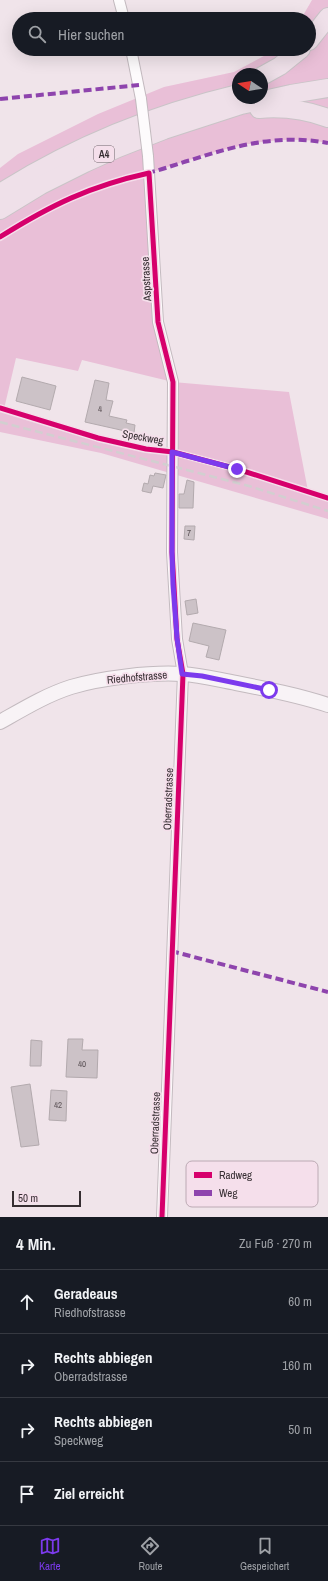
<!DOCTYPE html>
<html lang="de">
<head>
<meta charset="utf-8">
<style>
	:root { --surface:#171b24; --page:#20242c; --text:#f1f3f6; --muted:#9ea1a6; --line:#363941; --accent:#7c3aed }
	body { margin:0; font-family:"Archivo Narrow",sans-serif; background:var(--page); color:var(--text) }
	.compass { position:absolute; left:232px; top:68px; width:36px; height:36px; border-radius:50%; background:var(--surface); box-shadow:0 4px 16px #0002; rotate:282deg }
	.scale { position:absolute; left:12px; bottom:10px; width:69px; box-sizing:border-box; padding-left:4px; border:2px solid #362e32; border-top:0; font-size:11px; line-height:14px; white-space:nowrap; color:#362e32; -webkit-text-stroke:3px #f5dfeb; paint-order:stroke }
	.stop { position:absolute; width:12px; height:12px; margin:-9px; border:3px solid #7c3aed; border-radius:50%; background:#fff }
	.stop.end { background:#7c3aed; border-color:#fff; box-shadow:0 1px 4px #0008 }
	.list { margin:0; padding:0; list-style:none }
	h2 { display:flex; justify-content:space-between; align-items:center; height:52px; margin:0; padding:0 16px; font-size:17px }
	h2 small { font-size:13px; font-weight:400; color:var(--muted) }
	.list li { display:grid; grid-template-columns:26px 1fr auto; gap:12px; align-items:center; box-sizing:border-box; height:64px; padding:0 16px; border-top:1px solid var(--line) }
	.list b { display:block; font-size:15px; white-space:nowrap }
	.list p { margin:0; font-size:13px; white-space:nowrap; color:var(--muted) }
	.list em { font-size:13px; font-style:normal; color:var(--muted) }
	.icon { flex:none; width:22px; height:22px; fill:none; stroke:currentColor; stroke-width:2; stroke-linecap:round; stroke-linejoin:round }
	.map { position:relative; flex:none; width:328px; height:1217px; overflow:hidden }
	.search { position:absolute; background:var(--surface); box-shadow:0 4px 16px #0002; left:12px; right:12px; top:12px; height:44px; display:flex; align-items:center; gap:10px; box-sizing:border-box; padding:0 14px; border-radius:22px; color:var(--muted); font-size:15px }
	.sheet { height:308px; background:var(--surface) }
	nav { display:flex; justify-content:space-around; align-items:center; box-sizing:border-box; height:56px; border-top:1px solid var(--line); background:var(--surface); font-size:11px; color:var(--muted) }
	nav a { display:grid; justify-items:center; gap:2px }
	nav .on { color:var(--accent) }
	.map>svg:first-child { display:block }
	.green { fill:#e9bfd7; fill-rule:evenodd }
	.building { fill:#ccc2c7; stroke:#b3aaae }
	.lines { fill:none; stroke-linecap:round; stroke-linejoin:round }
	.lane-casing { stroke:#c3babf; stroke-width:7 }
	.street-casing { stroke:#c3babf; stroke-width:12 }
	.secondary-casing { stroke:#c3babf; stroke-width:16 }
	.highway-casing { stroke:#c9c4c7; stroke-width:20 }
	.lane { stroke:#fdfbfc; stroke-width:5 }
	.street { stroke:#fdfbfc; stroke-width:10 }
	.secondary { stroke:#f8f3f6; stroke-width:14 }
	.highway { stroke:#efe0e9; stroke-width:18 }
	.rail { stroke:#d2cfd0; stroke-width:2.5; stroke-dasharray:8 4; stroke-linecap:butt }
	.street-bridge-casing { stroke:#c3babf; stroke-width:12; stroke-linecap:butt }
	.street-bridge { stroke:#fdfbfc; stroke-width:10 }
	.quiet { stroke:#8e44ad; stroke-width:4; stroke-dasharray:8 4; stroke-linecap:butt }
	.cycleway-casing { stroke:#f5dfeb; stroke-width:8 }
	.cycleway { stroke:#d6006c; stroke-width:5 }
	.route { stroke:#7c3aed; stroke-width:5 }
	.labels { text-anchor:middle; stroke-width:3.5; stroke-linejoin:round; paint-order:stroke }
	.number-label { font-size:9px; fill:#5c5357 }
	.shield { fill:#f5dfeb; stroke:#6f636a; stroke-width:1 }
	.shield-label { font-size:10px; font-weight:bold; fill:#362e32 }
	.street-label { font-size:11px; fill:#362e32; stroke:#f5dfeb }
	.key { fill:#f5dfeb; stroke:#bcaab4; stroke-width:1 }
	.key-label { font-size:11px; fill:#362e32 }
</style>
</head>
<body>
<div class="map">
<svg width="328" height="1217" viewBox="0 0 328 1217">
	<rect width="100%" height="100%" fill="#f0e4ea"/>
	<path class="green" d="M312,0H328V143C264,131 209,154 149,173L158,313L173,382L289,392L308,491L328,498V519L101,453L0,432V168L18,154L98,114L164,87L234,72L277,49H309V19H301ZM238,74H262V98H238ZM16,358L78,371L82,360L173,382L172,452L98,438L4,409Z"/>
	<g class="building">
		<polygon points="22,377 56,386 50,410 16,401"/>
		<polygon points="95,380 109,383 106,400 113,401 109,416 127,420 126,423 135,425 134,433 85,422"/>
		<polygon points="155,473 166,475 163,488 153,486 151,493 142,491 144,483 148,484 150,475 154,476"/>
		<polygon points="187,480 194,482 193,508 179,508 179,494 184,494"/>
		<polygon points="185,526 195,526 194,540 184,539"/>
		<polygon points="196,599 198,613 187,615 185,601"/>
		<polygon points="193,623 226,630 219,660 206,657 209,646 189,641"/>
		<polygon points="68,1039 83,1039 82,1050 98,1050 97,1078 66,1077"/>
		<polygon points="31,1040 42,1041 41,1066 30,1066"/>
		<polygon points="30,1084 39,1145 21,1147 11,1087"/>
		<polygon points="51,1090 67,1091 66,1121 49,1120"/>
	</g>
	<g class="lines">
		<g class="lane-casing">
			<polyline id="lane" points="0,408 98,438 146,449 173,452 237,469 328,498"/>
		</g>
		<g class="street-casing">
			<g id="street">
				<polyline points="119,0 124,19"/>
				<polyline points="131,49 141,99"/>
				<polyline points="148,156 158,322 173,382 172,552 177,639 183,674 162,1217"/>
			</g>
		</g>
		<g class="secondary-casing">
			<path id="secondary" d="M0,722C23,709 46,695 71,687C101,678 151,672 182,674C201,675 219,680 236,683C267,689 298,695 328,705"/>
		</g>
		<g class="highway-casing">
			<g id="highway">
				<polyline points="309,41 328,17"/>
				<polyline points="262,76 280,66 301,49"/>
				<path d="M259,109C282,107 306,110 328,118"/>
				<path d="M0,193C73,147 154,114 238,94"/>
				<polyline points="0,210 41,185 85,163 118,148 164,130 241,105 291,94 328,88"/>
			</g>
		</g>
		<use href="#lane" class="lane"/>
		<use href="#street" class="street"/>
		<use href="#secondary" class="secondary"/>
		<use href="#highway" class="highway"/>
		<polyline class="rail" points="0,422 249,486 328,511"/>
		<g class="street-bridge-casing">
			<polyline id="street-bridge" points="141,99 148,156"/>
		</g>
		<use href="#street-bridge" class="street-bridge"/>
		<g class="quiet">
			<polyline points="0,99 139,85"/>
			<path d="M147,173C162,170 176,164 191,160C237,145 279,134 328,143"/>
			<polyline points="171,951 328,992"/>
		</g>
		<g class="cycleway-casing">
			<g id="cycleway">
				<path d="M0,237C51,205 90,186 149,173L158,322L173,382L172,552L177,639L183,674L162,1217"/>
				<polyline points="0,408 98,438 146,449 173,452 237,469 328,498"/>
			</g>
		</g>
		<use href="#cycleway" class="cycleway"/>
	</g>
	<g class="lines">
		<polyline class="route" points="237,469 172,452 172,552 173,584 177,638 182,674 202,676 269,690"/>
	</g>
	<g class="labels">
		<g class="number-label">
			<text x="100" y="412">4</text>
			<text x="189" y="536">7</text>
			<text x="82" y="1067">40</text>
			<text x="58" y="1108">42</text>
		</g>
		<rect class="shield" x="94" y="146" width="20" height="16" rx="3"/>
		<g class="shield-label">
			<text x="104" y="158">A4</text>
		</g>
		<g class="street-label">
			<text transform="translate(146 279) rotate(-93)" y="4">Aspstrasse</text>
			<text transform="translate(143 437) rotate(10)" y="4">Speckweg</text>
			<text transform="translate(137 677) rotate(-5)" y="4">Riedhofstrasse</text>
			<text transform="translate(168 799) rotate(-88)" y="4">Oberradstrasse</text>
			<text transform="translate(155 1123) rotate(-88)" y="4">Oberradstrasse</text>
		</g>
	</g>
	<rect x="186" y="1161" width="132" height="46" rx="6" class="key"/>
	<rect x="194" y="1172" width="18" height="6" fill="#d6006c"/>
	<rect x="194" y="1190" width="18" height="6" fill="#8e44ad"/>
	<g class="key-label">
		<text x="219" y="1179">Radweg</text>
		<text x="219" y="1197">Weg</text>
	</g>
</svg>
<svg class="compass" viewBox="-18 -18 36 36"><path d="M0-13l5 13h-10z" fill="#e53935"/><path d="M0 13l5-13h-10z" fill="#9ea1a6"/></svg>
<div class="scale">50 m</div>
<div class="stop" style="left:269px;top:690px"></div>
<div class="stop end" style="left:237px;top:469px"></div>
<div class="search"><svg class="icon" aria-label="search" viewBox="0 0 24 24"><circle cx="10" cy="10" r="6"/><path d="M15 15l6 6"/></svg>Hier suchen</div>
</div>
<section class="sheet">
<h2>4 Min.<small>Zu Fuß · 270 m</small></h2>
<ul class="list">
<li><svg class="icon" aria-label="ahead" viewBox="0 0 24 24"><path d="M12 20V5M6 11l6-6 6 6"/></svg><div><b>Geradeaus</b><p>Riedhofstrasse</p></div><em>60 m</em></li>
<li><svg class="icon" aria-label="right" viewBox="0 0 24 24"><path d="M7 20v-9h11M14 6l5 5-5 5"/></svg><div><b>Rechts abbiegen</b><p>Oberradstrasse</p></div><em>160 m</em></li>
<li><svg class="icon" aria-label="right" viewBox="0 0 24 24"><path d="M7 20v-9h11M14 6l5 5-5 5"/></svg><div><b>Rechts abbiegen</b><p>Speckweg</p></div><em>50 m</em></li>
<li><svg class="icon" aria-label="arrive" viewBox="0 0 24 24"><path d="M6 21V4h12l-3 4 3 4H6"/></svg><div><b>Ziel erreicht</b></div></li>
</ul>
</section>
<nav>
<a class="on"><svg class="icon" aria-label="map" viewBox="0 0 24 24"><path d="M3 6l6-2 6 2 6-2v14l-6 2-6-2-6 2zM9 4v14M15 6v14"/></svg>Karte</a>
<a><svg class="icon" aria-label="directions" viewBox="0 0 24 24"><path d="M12 3l9 9-9 9-9-9zM9 14v-3h6M13 9l2 2-2 2"/></svg>Route</a>
<a><svg class="icon" aria-label="saved" viewBox="0 0 24 24"><path d="M7 4h10v16l-5-4-5 4z"/></svg>Gespeichert</a>
</nav>
</body>
</html>
